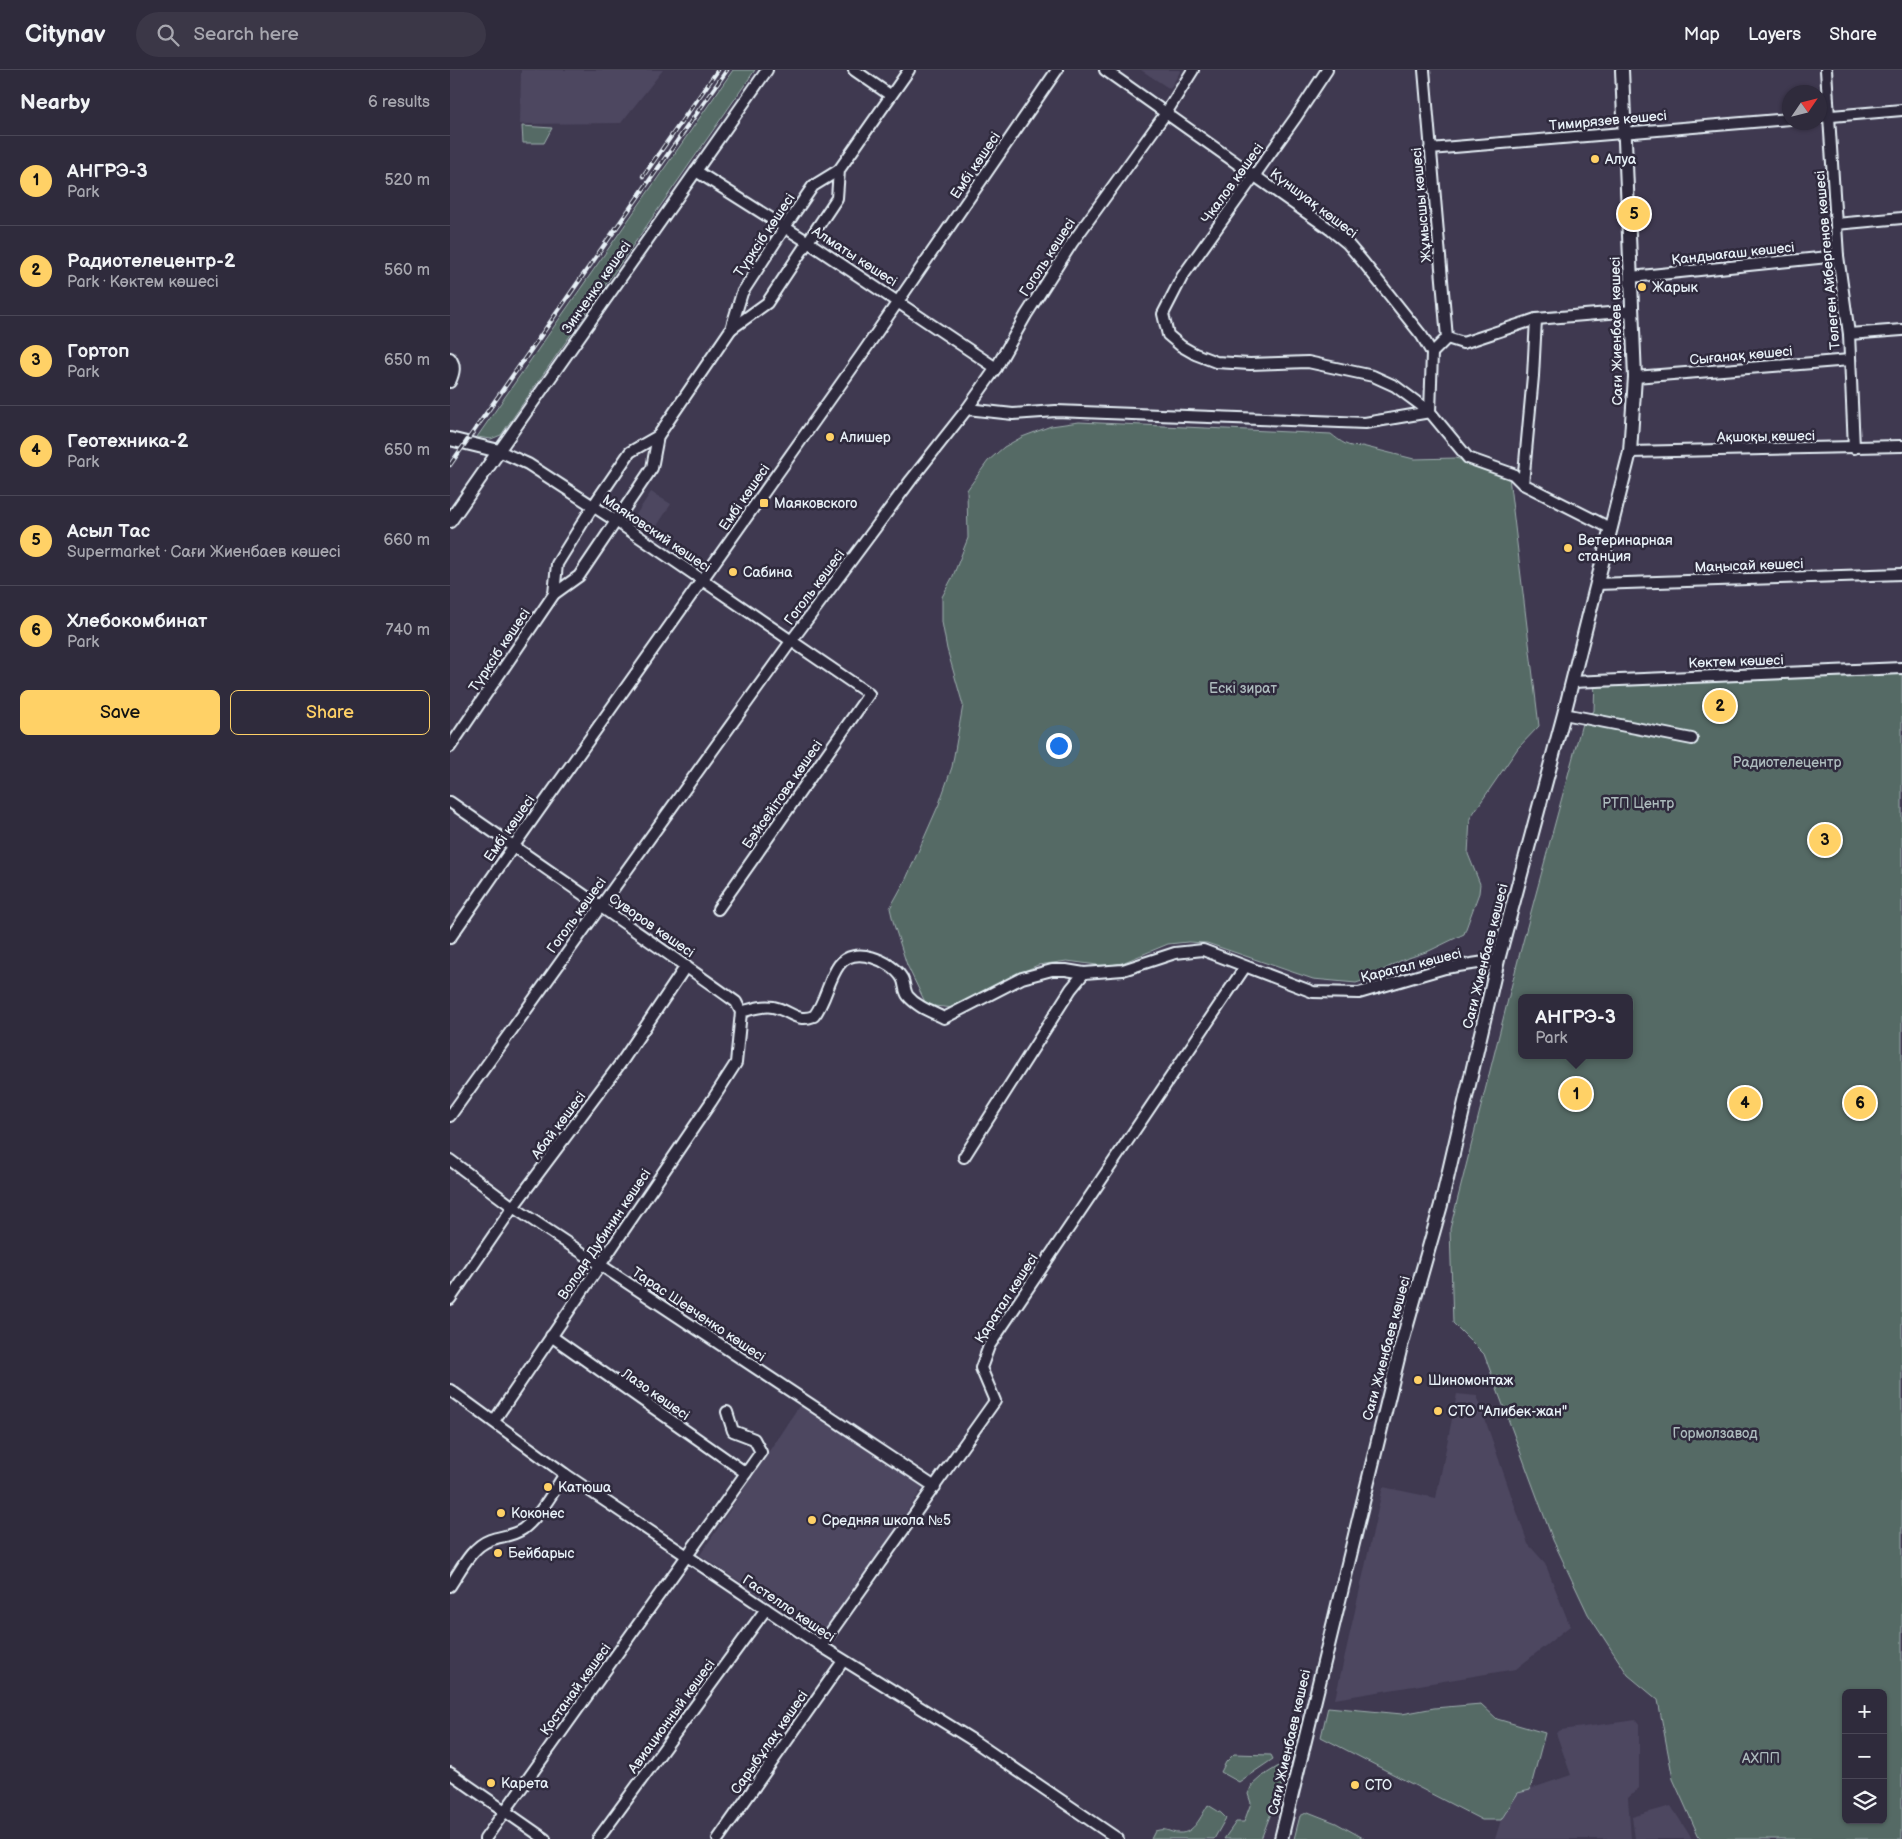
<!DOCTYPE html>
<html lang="en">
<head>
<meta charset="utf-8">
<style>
	:root { --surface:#2f2b3c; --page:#3b3747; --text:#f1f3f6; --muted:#a7a7af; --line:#4a4756; --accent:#ffd166 }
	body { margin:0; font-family:"Balsamiq Sans",sans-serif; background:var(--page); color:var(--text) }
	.controls { position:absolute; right:15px; bottom:15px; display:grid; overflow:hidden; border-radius:8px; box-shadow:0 1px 4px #0004 }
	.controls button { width:45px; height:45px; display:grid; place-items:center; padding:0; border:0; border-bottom:1px solid var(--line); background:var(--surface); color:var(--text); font:25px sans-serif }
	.compass { position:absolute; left:1332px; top:15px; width:45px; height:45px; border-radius:50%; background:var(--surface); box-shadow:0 1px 4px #0004; rotate:55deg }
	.you { position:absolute; left:608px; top:675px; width:18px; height:18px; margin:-12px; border:4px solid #fff; border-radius:50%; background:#1a73e8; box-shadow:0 0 0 8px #1a73e833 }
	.badge { display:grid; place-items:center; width:32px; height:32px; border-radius:50%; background:var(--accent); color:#111; font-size:16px; font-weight:700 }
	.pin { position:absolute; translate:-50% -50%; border:2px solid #fff; box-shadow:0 1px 5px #0006 }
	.popup { position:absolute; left:1068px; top:924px; width:115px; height:65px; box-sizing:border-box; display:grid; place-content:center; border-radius:8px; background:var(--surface); filter:drop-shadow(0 1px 4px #0005); font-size:16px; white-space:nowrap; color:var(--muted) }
	.popup b { font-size:19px; color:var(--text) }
	.popup::after { content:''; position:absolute; left:50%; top:100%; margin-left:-10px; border:10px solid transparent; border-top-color:var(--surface) }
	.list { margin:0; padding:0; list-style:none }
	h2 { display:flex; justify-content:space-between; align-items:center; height:65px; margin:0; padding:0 20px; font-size:21px }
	h2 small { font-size:16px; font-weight:400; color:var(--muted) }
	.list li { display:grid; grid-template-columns:32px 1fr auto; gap:15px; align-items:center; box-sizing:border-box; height:90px; padding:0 20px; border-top:1px solid var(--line) }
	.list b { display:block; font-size:19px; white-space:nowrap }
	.list p { margin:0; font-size:16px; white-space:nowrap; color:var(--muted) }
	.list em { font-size:16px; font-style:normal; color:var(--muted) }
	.actions { display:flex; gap:10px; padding:15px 20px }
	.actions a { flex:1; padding:11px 0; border:1px solid var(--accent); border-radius:8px; text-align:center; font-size:18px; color:var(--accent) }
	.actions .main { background:var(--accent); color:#111 }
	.icon { flex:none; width:28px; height:28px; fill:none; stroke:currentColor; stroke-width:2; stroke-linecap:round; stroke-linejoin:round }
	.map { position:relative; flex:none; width:1452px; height:1769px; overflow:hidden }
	header { display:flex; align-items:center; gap:30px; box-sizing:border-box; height:70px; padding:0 25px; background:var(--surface); border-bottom:1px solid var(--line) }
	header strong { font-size:24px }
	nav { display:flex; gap:28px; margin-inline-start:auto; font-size:18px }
	.search { width:350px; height:45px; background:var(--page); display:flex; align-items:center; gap:12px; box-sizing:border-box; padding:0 18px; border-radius:28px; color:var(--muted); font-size:19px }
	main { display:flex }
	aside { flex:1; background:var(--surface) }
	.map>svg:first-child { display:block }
	.built { fill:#4d4760 }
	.green { fill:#546a65; stroke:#9eaeae; fill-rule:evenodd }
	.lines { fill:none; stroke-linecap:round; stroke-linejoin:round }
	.minor-casing { stroke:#e8f1f8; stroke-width:14 }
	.major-casing { stroke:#e8f1f8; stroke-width:16 }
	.minor { stroke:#2f2a3d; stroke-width:10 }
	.major { stroke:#2f2a3d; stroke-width:12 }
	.rail-casing { stroke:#e8f1f8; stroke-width:4.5 }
	.rail { stroke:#2f2a3d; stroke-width:2.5; stroke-dasharray:8; stroke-linecap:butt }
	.poi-dot { fill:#ffd166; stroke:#2f2a3d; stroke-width:2 }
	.labels { text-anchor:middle; stroke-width:5; stroke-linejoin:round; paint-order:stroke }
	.street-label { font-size:14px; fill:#e8f1f8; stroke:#2f2a3d }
	.poi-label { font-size:14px; fill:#e8f1f8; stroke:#2f2a3d; text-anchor:start }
	.park-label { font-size:14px; fill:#adbbbd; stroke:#2f2a3d }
</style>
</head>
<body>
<header>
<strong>Citynav</strong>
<div class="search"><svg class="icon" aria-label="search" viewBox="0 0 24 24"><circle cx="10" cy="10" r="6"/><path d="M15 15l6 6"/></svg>Search here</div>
<nav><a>Map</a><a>Layers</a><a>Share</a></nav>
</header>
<main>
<aside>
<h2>Nearby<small>6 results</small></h2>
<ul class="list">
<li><span class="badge">1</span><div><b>АНГРЭ-3</b><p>Park</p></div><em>520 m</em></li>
<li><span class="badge">2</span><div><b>Радиотелецентр-2</b><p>Park · Көктем көшесі</p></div><em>560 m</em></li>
<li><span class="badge">3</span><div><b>Гортоп</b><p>Park</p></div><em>650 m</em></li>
<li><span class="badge">4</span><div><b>Геотехника-2</b><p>Park</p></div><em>650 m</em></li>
<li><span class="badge">5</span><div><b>Асыл Тас</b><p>Supermarket · Сағи Жиенбаев көшесі</p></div><em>660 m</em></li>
<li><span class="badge">6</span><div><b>Хлебокомбинат</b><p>Park</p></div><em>740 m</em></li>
</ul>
<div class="actions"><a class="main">Save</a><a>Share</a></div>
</aside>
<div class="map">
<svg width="1452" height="1769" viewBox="0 0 1452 1769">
	<rect width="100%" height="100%" fill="#3f3950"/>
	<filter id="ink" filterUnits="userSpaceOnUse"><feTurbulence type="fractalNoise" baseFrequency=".02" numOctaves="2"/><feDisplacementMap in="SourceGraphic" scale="10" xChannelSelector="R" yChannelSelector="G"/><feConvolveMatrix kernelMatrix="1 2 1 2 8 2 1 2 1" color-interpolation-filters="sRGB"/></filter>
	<g filter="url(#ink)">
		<g class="built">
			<polygon points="71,0 213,0 171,53 70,54"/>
			<polygon points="691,0 731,0 720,19"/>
			<polygon points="201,422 221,434 205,459 185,446"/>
			<polygon points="1007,1324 1027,1326 1078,1474 1095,1493 1120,1556 1066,1599 885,1629 933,1417 986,1428"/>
			<polygon points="351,1333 474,1416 373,1567 250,1485"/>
			<polygon points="1186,1650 1189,1654 1189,1718 1178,1728 1181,1769 1045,1769 1051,1750 1068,1723 1121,1705 1106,1663 1111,1660"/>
			<polygon points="1221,1736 1242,1769 1185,1769 1182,1747"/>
		</g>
		<g class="green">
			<polygon points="283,0 305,0 51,365 41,369 27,367"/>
			<polygon points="72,56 102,58 94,73 73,73"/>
			<path d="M629,352L881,364C890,371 899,379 912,376L964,389L1006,388L1059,407L1089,656L1068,678L1020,748L1018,784L1030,814L1029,823L1014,864L979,881L950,891L915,910L906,913L863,909L757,873L738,872L718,874L672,893L655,896L617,891L588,895L561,907L505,938L484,936L475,932L457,895L444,855L440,838L456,809L489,734L502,697L513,635L497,579L492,552V527L503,506L518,468L517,420L538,391L554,377L572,367L601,356Z"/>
			<path d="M1452,594V1769H1250L1223,1709L1208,1630L1178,1605L1138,1544L1103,1470L1034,1284L1003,1253L1000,1159L1068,890L1134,646L1144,641L1145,606ZM1072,928H1180V985H1072ZM1396,1623H1433V1750H1396Z"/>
			<polygon points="1031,1634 1047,1649 1095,1663 1080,1720 1068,1723 1051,1750 1032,1750 871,1667 878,1637 952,1644 984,1638"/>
			<polygon points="784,1684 821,1685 823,1689 789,1712 771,1702 776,1692"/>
			<polygon points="832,1694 838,1699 811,1769 774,1769 786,1752 794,1752 801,1733 798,1724 802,1715 811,1707"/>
			<path d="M758,1735L771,1743L776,1748L764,1769H701L705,1761C718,1757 718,1763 729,1763C744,1764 751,1746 758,1735Z"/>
			<polygon points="858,1742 886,1753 915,1769 844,1769 850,1746"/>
		</g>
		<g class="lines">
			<g class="minor-casing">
				<g id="minor">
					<polyline points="404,0 440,25"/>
					<polyline points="655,0 881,160 897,173 914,193 972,266 982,283 980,342"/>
					<polyline points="877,0 846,47 732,207 713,244 718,265 731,276 745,284 766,292 800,294 858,292 923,306 945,316 980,342 1018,388 1063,404 1073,414 1160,458"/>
					<polyline points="974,0 997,268"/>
					<polyline points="1376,0 1388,186 1399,264 1404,378"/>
					<polyline points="1370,47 1452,40"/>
					<polyline points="980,79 1340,49"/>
					<polyline points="246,101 358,172 546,298"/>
					<polyline points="1386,154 1452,148"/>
					<polyline points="1181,207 1388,186"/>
					<polyline points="281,259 317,233 387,128 389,100"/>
					<polyline points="1399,264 1452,260"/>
					<polyline points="997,268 1013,273 1086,249 1183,241"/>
					<polyline points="982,283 997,268"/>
					<path d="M0,288C6,296 4,303 0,312"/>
					<polyline points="1185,307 1400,290"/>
					<polyline points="517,339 563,344 606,341 915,353 980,342"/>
					<polyline points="1180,382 1452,376"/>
					<polyline points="1073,414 1083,306 1086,249"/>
					<polyline points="1146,514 1452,504"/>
					<polyline points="104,524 107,494 143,436 180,382 208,366"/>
					<polyline points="1122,612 1452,598"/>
					<polyline points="1114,644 1242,669"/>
					<polyline points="0,677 104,524 129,506 202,398 208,366 281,259 292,223 335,157 363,116 389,100 459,0"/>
					<path d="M0,732C95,798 191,864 286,932L291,942L286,993L261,1032L44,1351"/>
					<polyline points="268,839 419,624 166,451 78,394 49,381 317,0"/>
					<polyline points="0,868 63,777 412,284 607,0"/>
					<path d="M291,942C302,939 312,935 323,937C340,940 346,953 364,946C376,931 378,910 389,895C404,875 441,890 452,908C455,913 454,921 458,926C467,937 482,942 494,948L572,908L602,900H616L634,903L673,900L725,883L753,880L863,922L909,923L995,898L1048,890"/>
					<polyline points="0,1046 342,570 461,410 517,339 546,298 576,245 622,173 716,43 743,0"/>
					<polyline points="514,1087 621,919 634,903"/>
					<polyline points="0,1090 63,1137 485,1417"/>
					<polyline points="0,1229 63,1137 173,990 236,896"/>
					<polyline points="101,1266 296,1403"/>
					<polyline points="0,1320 115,1404 371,1576 521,1669 668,1769"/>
					<path d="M0,1516C11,1500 21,1477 40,1470C51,1466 63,1466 73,1459C90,1446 103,1422 115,1404"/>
					<polyline points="371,1576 545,1331 531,1298 539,1276 795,897"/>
					<polyline points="0,1703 95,1769"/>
					<polyline points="35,1769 311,1382 304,1369 283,1361 277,1342"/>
					<polyline points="148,1769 316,1539"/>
					<polyline points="268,1769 393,1591"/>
				</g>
			</g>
			<g class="major-casing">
				<g id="major">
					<polyline points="0,369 49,381 0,451"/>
					<polyline points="831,1769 951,1276 991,1135 1048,890 1114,644 1180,382 1185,307 1172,0"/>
				</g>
			</g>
			<use href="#minor" class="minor"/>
			<use href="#major" class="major"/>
			<g class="rail-casing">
				<g id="rail">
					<polyline points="193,106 268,0"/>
					<polyline points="0,395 277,0"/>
				</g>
			</g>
			<use href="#rail" class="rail"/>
		</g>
	</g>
	<g class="poi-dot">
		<circle cx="1145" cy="89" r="5"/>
		<circle cx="1192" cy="217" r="5"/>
		<circle cx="380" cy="367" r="5"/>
		<rect x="309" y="428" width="10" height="10" rx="2.5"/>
		<circle cx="1118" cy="478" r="5"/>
		<circle cx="283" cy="502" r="5"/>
		<circle cx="968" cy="1310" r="5"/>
		<circle cx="988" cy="1341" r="5"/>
		<circle cx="98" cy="1417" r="5"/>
		<circle cx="51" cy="1443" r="5"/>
		<circle cx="362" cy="1450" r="5"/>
		<circle cx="48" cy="1483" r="5"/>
		<circle cx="41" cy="1713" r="5"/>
		<circle cx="905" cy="1715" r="5"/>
	</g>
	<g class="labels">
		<g class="street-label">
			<text transform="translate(1158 50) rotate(-5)" y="5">Тимирязев көшесі</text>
			<text transform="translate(525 95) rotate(-56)" y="5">Ембі көшесі</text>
			<text transform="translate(782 113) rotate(-54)" y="5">Чкалов көшесі</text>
			<text transform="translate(864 133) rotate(37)" y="5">Күншуақ көшесі</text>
			<text transform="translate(971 135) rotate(-95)" y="5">Жұмысшы көшесі</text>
			<text transform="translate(314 165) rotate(-56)" y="5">Түрксіб көшесі</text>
			<text transform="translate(1283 183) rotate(-6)" y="5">Қандыағаш көшесі</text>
			<text transform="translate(405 186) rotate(33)" y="5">Алматы көшесі</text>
			<text transform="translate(597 187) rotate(-57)" y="5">Гоголь көшесі</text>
			<text transform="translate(1377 190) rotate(-95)" y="5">Төлеген Айбергенов көшесі</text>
			<text transform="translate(146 217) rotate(-55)" y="5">Зинченко көшесі</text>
			<text transform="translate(1166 261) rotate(-91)" y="5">Сағи Жиенбаев көшесі</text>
			<text transform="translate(1291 285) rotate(-5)" y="5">Сығанақ көшесі</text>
			<text transform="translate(1316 366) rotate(-1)" y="5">Ақшоқы көшесі</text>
			<text transform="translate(294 427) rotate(-55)" y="5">Ембі көшесі</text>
			<text transform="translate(207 463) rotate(34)" y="5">Маяковский көшесі</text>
			<text transform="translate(1299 495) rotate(-2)" y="5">Маңысай көшесі</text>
			<text transform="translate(364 517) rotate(-53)" y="5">Гоголь көшесі</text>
			<text transform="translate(49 580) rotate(-56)" y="5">Түрксіб көшесі</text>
			<text transform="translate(1286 591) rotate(-2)" y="5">Көктем көшесі</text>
			<text transform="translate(332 724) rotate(-55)" y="5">Бәйсейітова көшесі</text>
			<text transform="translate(59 758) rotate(-55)" y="5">Ембі көшесі</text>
			<text transform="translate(126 845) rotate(-54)" y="5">Гоголь көшесі</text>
			<text transform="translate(202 855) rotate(35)" y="5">Суворов көшесі</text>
			<text transform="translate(1035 886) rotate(-76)" y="5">Сағи Жиенбаев көшесі</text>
			<text transform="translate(961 895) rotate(-14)" y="5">Қаратал көшесі</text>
			<text transform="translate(108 1055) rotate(-53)" y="5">Абай көшесі</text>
			<text transform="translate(154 1164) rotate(-56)" y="5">Володя Дубинин көшесі</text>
			<text transform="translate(556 1228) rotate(-57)" y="5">Қаратал көшесі</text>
			<text transform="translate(249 1244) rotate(34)" y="5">Тарас Шевченко көшесі</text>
			<text transform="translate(936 1278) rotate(-75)" y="5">Сағи Жиенбаев көшесі</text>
			<text transform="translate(206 1324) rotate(35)" y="5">Лазо көшесі</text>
			<text transform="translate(339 1538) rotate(34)" y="5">Гастелло көшесі</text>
			<text transform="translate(125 1619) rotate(-54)" y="5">Қостанай көшесі</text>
			<text transform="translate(221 1646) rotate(-54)" y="5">Авиационный көшесі</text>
			<text transform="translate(319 1672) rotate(-55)" y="5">Сарыбұлақ көшесі</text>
			<text transform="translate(839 1672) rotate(-77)" y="5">Сағи Жиенбаев көшесі</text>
		</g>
		<g class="poi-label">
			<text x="1155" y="94">Алуа</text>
			<text x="1202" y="222">Жарык</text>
			<text x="390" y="372">Алишер</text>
			<text x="324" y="438">Маяковского</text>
			<text x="1128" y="475">Ветеринарная<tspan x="1128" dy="16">станция</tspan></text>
			<text x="293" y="507">Сабина</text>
			<text x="978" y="1315">Шиномонтаж</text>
			<text x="998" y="1346">СТО "Алибек-жан"</text>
			<text x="108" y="1422">Катюша</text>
			<text x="61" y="1448">Коконес</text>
			<text x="372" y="1455">Средняя школа №5</text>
			<text x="58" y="1488">Бейбарыс</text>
			<text x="51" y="1718">Карета</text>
			<text x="915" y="1720">СТО</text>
		</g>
		<g class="park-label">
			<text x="793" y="623">Ескі зират</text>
			<text x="1337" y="697">Радиотелецентр</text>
			<text x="1188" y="738">РТП Центр</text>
			<text x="1265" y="1368">Гормолзавод</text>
			<text x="1311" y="1693">АХПП</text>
		</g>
	</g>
</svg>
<div class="controls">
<button>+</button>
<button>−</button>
<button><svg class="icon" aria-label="layers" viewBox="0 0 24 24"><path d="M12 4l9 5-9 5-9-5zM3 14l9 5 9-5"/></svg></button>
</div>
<svg class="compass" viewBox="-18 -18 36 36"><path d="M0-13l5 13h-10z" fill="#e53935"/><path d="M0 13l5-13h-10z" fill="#a7a7af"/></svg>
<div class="you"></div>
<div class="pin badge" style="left:1126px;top:1024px">1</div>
<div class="popup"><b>АНГРЭ-3</b>Park</div>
<div class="pin badge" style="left:1270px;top:636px">2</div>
<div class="pin badge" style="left:1375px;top:770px">3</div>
<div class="pin badge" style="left:1295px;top:1033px">4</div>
<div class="pin badge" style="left:1184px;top:144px">5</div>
<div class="pin badge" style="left:1410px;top:1033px">6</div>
</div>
</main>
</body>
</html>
